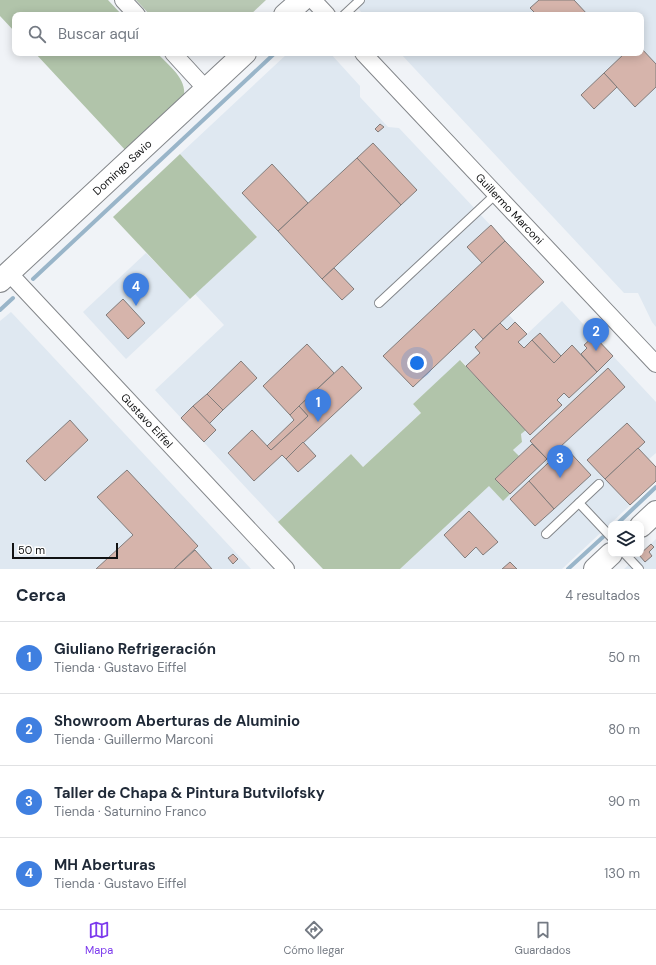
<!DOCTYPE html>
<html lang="es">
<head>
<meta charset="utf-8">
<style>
	:root { --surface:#fff; --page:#f6f6f7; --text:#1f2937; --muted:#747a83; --line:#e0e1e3; --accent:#7c3aed }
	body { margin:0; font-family:"DM Sans",sans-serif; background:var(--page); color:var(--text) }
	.controls { position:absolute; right:12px; bottom:12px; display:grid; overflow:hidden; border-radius:8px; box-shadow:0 2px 10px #0003 }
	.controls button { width:36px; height:36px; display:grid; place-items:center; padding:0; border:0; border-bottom:1px solid var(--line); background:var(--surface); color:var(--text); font:20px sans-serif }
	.scale { position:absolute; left:12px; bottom:10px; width:106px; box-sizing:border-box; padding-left:4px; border:2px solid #111213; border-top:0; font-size:11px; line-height:14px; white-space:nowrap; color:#111213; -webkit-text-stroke:3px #fff; paint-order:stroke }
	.you { position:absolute; left:417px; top:363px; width:14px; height:14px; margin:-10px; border:3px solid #fff; border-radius:50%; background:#1a73e8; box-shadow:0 0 0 6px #1a73e833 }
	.badge { display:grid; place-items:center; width:26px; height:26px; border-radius:50%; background:var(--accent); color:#fff; font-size:13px; font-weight:700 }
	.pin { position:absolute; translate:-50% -33px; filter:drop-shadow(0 1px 2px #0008) }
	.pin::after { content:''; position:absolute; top:21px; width:14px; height:12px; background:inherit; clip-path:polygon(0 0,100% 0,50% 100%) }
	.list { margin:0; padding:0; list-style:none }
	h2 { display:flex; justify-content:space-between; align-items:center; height:52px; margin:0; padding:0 16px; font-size:17px }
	h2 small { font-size:13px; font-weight:400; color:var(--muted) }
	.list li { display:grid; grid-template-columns:26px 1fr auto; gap:12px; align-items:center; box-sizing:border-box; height:72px; padding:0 16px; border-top:1px solid var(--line) }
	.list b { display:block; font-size:15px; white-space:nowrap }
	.list p { margin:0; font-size:13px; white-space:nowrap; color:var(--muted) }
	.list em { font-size:13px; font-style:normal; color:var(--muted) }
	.icon { flex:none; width:22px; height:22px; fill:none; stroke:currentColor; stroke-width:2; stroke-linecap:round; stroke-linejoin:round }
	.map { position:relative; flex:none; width:656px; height:569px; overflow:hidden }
	.search { position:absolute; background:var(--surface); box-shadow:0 2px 10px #0003; left:12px; right:12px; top:12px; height:44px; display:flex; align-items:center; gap:10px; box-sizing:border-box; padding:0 14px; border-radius:8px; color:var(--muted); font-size:15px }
	.sheet { height:340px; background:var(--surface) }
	nav { display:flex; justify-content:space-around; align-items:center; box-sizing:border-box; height:56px; border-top:1px solid var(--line); background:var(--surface); font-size:11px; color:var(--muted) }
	nav a { display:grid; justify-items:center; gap:2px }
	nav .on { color:var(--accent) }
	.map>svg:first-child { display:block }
	.built { fill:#dfe8f1 }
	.green { fill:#b8c8b3 }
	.forest { fill:#b1c4aa }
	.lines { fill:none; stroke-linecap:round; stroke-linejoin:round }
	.stream { stroke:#99b5c9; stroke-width:4 }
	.building { fill:#d6b4ab; stroke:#817c7b }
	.lane-casing { stroke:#83868a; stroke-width:10 }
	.street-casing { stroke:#83868a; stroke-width:18 }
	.secondary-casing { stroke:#83868a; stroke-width:24 }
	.lane { stroke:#fff; stroke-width:8 }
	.street { stroke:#fff; stroke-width:16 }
	.secondary { stroke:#fff; stroke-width:22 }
	.labels { text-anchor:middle; stroke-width:3; stroke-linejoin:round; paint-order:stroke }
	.street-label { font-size:11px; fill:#111213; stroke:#fff }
</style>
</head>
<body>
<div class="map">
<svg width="656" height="569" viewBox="0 0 656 569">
	<rect width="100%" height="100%" fill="#f0f3f7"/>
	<g class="built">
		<polygon points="350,0 656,0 656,327 652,322 638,293 624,293 400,53 641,53 641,15 364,15"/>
		<polygon points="288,53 330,53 360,86 360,97 388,127 399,128 544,282 509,315 527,334 562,301 594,336 584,345 587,348 581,354 597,371 613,356 656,402 656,453 649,459 656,481 562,569 400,569 489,485 503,501 495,479 518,457 513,450 522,442 521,434 526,430 461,360 413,404 421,413 363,467 351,454 278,522 155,390 224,325 195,294 257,237 180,154"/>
		<polygon points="146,253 190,299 126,359 83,312"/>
		<polygon points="11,312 251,569 0,569 0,321"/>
		<polygon points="656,539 656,569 624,569"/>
	</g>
	<polygon class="green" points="136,0 266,0 250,15 150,15"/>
	<g class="forest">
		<polygon points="0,0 108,0 122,15 15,15 15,32 0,16"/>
		<path d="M35,53H157C169,66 187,78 184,97L128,153Z"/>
		<polygon points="180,154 257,237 190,299 113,217"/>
		<polygon points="460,360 526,430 521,434 522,442 513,450 519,456 495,479 510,494 503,501 489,486 400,569 323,569 278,522 351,454 363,467 421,413 413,404"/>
	</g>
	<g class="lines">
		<g class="stream">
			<polyline points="33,279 275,53"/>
			<polyline points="0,310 13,298"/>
			<polyline points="617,524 656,487"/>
			<polyline points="568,569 603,537"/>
		</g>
	</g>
	<g class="building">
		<polygon points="539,0 574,0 588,15 537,15 530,8"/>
		<polygon points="641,48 656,64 656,87 635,107 604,73 625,53 641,53"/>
		<polygon points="604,73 617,87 594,109 581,95"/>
		<polygon points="380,124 384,127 378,132 375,129"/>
		<polygon points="373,143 417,190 401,205 357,158"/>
		<polygon points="357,158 401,205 322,279 278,231"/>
		<polygon points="272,164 308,203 278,231 242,193"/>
		<polygon points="491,225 505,241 482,263 467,247"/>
		<polygon points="505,241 544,282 483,339 474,329 413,387 383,356"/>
		<polygon points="334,268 354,289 342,300 322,279"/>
		<polygon points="123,299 145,323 128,339 106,315"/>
		<polygon points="515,322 527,334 518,342 524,348 532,340 554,363 572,345 597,372 569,398 564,393 557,400 562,405 530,435 466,366 480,353 475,347 500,323 507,330"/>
		<polygon points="540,333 561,356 554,363 532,340"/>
		<polygon points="594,336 613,356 597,372 581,354 587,348 584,345"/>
		<polygon points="307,344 334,373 290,415 263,386"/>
		<polygon points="241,361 257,378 223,410 207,394"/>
		<polygon points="342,366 362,388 286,459 282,455 254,481 228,453 252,430 271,450 308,416 299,406"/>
		<polygon points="608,368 625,387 547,459 530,441"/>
		<polygon points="207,394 223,410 209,424 193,406"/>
		<polygon points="193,406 216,430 204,442 181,418"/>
		<polygon points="299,406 308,416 271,450 267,446 294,420 290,415"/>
		<polygon points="70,420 88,440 45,481 26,461"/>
		<polygon points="627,423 645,442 605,479 587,460"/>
		<polygon points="303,442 316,456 298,472 286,459"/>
		<polygon points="532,444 547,459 510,494 495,479"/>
		<polygon points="565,447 591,475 554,509 529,481"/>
		<polygon points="638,448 656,467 656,481 630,505 605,479"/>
		<polygon points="127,470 198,546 174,569 96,569 133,535 97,497"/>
		<polygon points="529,481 554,509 535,526 510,499"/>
		<polygon points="469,511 498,542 483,555 476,547 465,558 444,535"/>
		<polygon points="651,544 654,547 649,552 652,556 645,562 639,555"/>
		<polygon points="195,550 212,569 174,569"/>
		<polygon points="233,554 238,559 233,564 228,558"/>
		<polygon points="510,562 517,569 502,569"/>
	</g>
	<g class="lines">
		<g class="lane-casing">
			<g id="lane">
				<polyline points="344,15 360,0"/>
				<polyline points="379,303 496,194"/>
				<polyline points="579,503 611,537"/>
				<polyline points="546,534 599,484"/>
				<polyline points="625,554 639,569"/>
			</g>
		</g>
		<g class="street-casing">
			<g id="street">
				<polyline points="123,0 137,15"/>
				<polyline points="313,0 327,15"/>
				<polyline points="173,53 206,89"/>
				<path id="s1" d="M363,53L656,364"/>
				<path id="s2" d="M9,273L286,569"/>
			</g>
		</g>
		<g class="secondary-casing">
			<g id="secondary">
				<polyline points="285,15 302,0"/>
				<path id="s3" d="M0,281L245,53"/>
				<polyline points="641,526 656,512"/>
				<polyline points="595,569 611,554"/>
			</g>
		</g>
		<use href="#lane" class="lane"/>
		<use href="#street" class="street"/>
		<use href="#secondary" class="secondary"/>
	</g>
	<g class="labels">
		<g class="street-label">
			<text dy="4" stroke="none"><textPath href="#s3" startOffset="167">Domingo Savio</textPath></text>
			<text dy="4" stroke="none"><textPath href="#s1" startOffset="214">Guillermo Marconi</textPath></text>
			<text dy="4" stroke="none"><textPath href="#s2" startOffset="202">Gustavo Eiffel</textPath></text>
		</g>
	</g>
</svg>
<div class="controls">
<button><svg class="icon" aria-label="layers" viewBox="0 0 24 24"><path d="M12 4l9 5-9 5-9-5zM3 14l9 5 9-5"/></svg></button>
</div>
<div class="scale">50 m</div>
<div class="you"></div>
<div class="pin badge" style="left:318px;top:422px;background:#3f7fe0">1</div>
<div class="pin badge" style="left:596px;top:351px;background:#3f7fe0">2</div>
<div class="pin badge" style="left:560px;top:478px;background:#3f7fe0">3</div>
<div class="pin badge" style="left:136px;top:306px;background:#3f7fe0">4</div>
<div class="search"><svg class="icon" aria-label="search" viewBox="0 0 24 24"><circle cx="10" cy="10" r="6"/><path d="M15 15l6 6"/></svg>Buscar aquí</div>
</div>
<section class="sheet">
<h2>Cerca<small>4 resultados</small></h2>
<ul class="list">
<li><span class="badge" style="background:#3f7fe0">1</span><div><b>Giuliano Refrigeración</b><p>Tienda · Gustavo Eiffel</p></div><em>50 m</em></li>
<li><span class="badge" style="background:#3f7fe0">2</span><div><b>Showroom Aberturas de Aluminio</b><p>Tienda · Guillermo Marconi</p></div><em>80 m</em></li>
<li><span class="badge" style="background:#3f7fe0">3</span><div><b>Taller de Chapa &amp; Pintura Butvilofsky</b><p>Tienda · Saturnino Franco</p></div><em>90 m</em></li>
<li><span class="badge" style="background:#3f7fe0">4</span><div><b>MH Aberturas</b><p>Tienda · Gustavo Eiffel</p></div><em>130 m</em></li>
</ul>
</section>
<nav>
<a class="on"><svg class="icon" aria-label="map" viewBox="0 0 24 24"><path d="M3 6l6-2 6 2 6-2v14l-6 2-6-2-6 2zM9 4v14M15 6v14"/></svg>Mapa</a>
<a><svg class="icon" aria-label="directions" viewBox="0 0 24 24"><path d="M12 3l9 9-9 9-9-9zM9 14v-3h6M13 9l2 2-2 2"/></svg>Cómo llegar</a>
<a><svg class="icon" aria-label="saved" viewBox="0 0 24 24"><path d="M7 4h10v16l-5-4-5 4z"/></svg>Guardados</a>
</nav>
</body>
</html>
